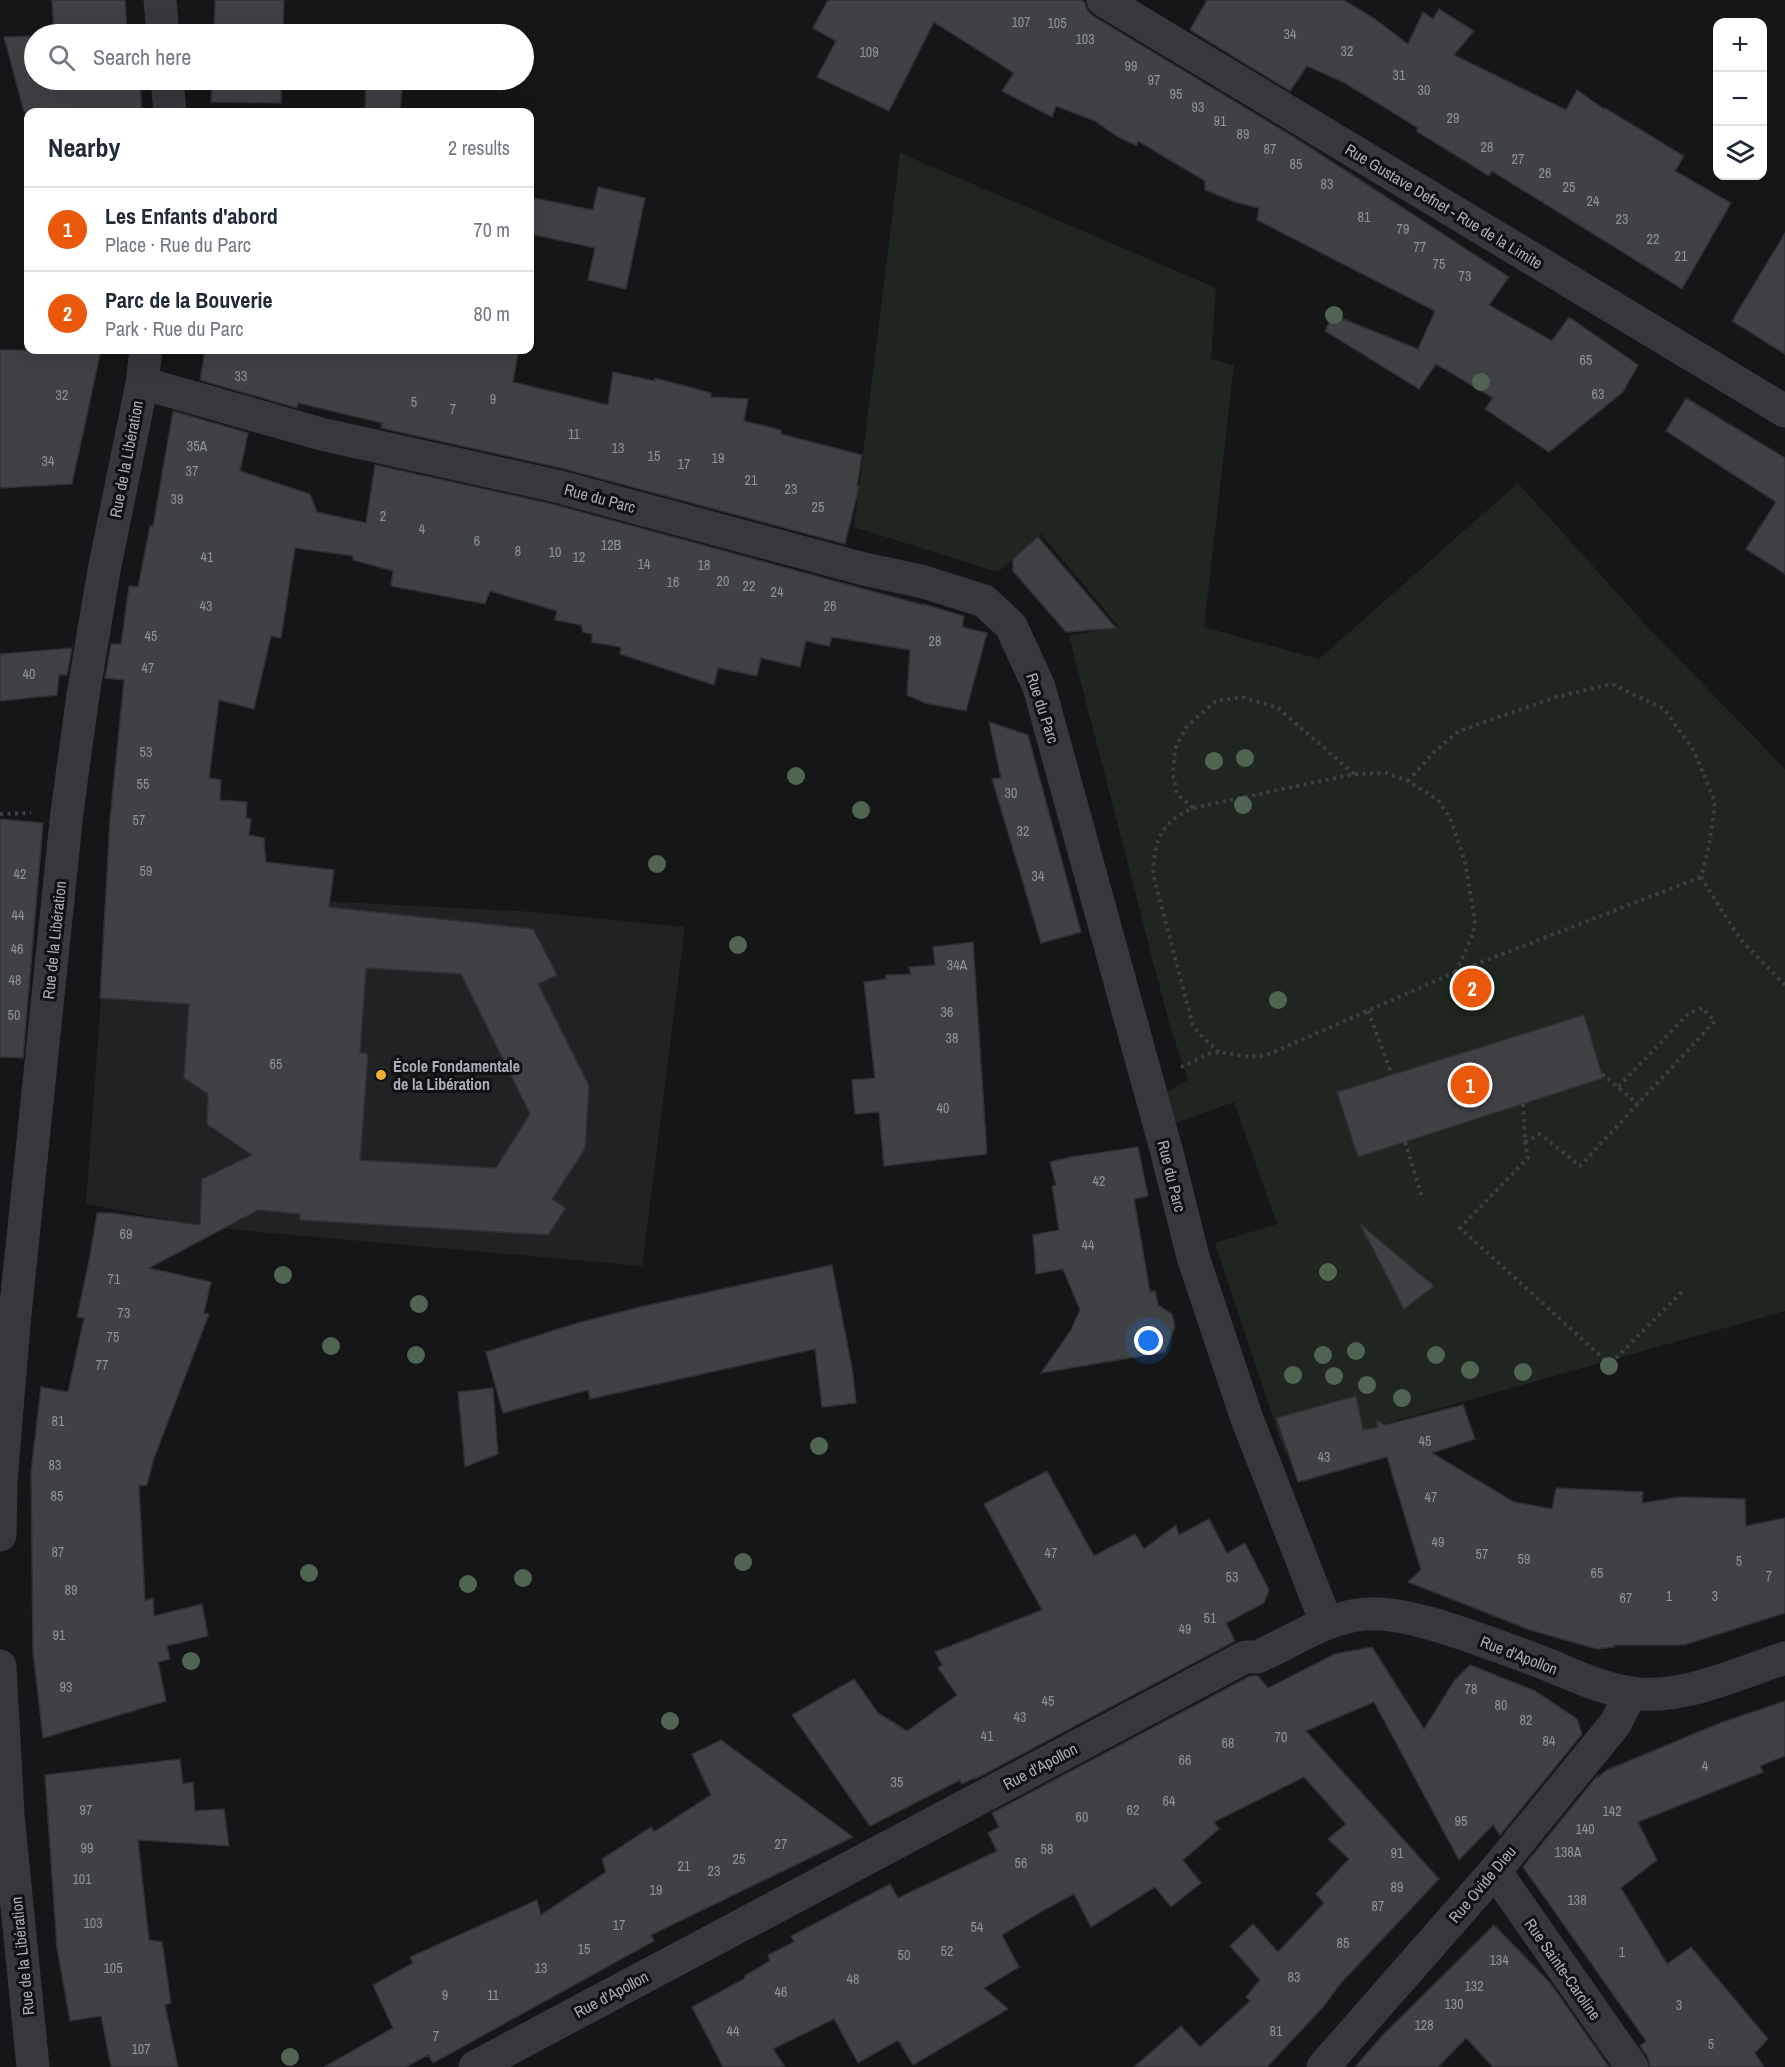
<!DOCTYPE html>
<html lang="en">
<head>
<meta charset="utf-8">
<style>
	:root { --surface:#fff; --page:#f6f6f7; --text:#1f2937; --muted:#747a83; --line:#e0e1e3; --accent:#ea580c }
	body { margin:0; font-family:"Archivo Narrow",sans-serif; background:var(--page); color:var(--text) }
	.controls { position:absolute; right:18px; top:18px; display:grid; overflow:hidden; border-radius:12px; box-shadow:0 6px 24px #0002 }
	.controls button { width:54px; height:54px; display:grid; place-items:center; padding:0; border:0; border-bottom:2px solid var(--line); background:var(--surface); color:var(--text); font:30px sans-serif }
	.you { position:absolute; left:1149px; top:1341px; width:21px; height:21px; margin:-15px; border:4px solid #fff; border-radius:50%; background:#1a73e8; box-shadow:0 0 0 9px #1a73e833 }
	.badge { display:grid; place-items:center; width:39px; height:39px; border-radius:50%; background:var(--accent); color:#fff; font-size:20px; font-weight:700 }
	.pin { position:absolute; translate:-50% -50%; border:3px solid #fff; box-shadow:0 2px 6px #0006 }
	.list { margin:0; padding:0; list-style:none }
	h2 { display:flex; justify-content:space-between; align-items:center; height:78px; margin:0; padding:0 24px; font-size:26px }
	h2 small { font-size:20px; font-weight:400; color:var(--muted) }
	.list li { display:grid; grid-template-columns:39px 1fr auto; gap:18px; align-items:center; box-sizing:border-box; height:84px; padding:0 24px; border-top:2px solid var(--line) }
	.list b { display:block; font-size:22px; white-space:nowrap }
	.list p { margin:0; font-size:20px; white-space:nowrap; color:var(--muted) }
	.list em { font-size:20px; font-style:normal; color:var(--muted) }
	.icon { flex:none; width:33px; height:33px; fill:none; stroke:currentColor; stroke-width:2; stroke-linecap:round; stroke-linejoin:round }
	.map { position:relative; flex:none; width:1785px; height:2067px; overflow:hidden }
	.search { position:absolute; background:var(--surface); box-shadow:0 6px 24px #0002; left:24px; top:24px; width:510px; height:66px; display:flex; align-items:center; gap:15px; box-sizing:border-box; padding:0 21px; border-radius:33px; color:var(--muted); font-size:22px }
	.panel { position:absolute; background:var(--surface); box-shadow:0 6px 24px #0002; left:24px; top:108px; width:510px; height:246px; border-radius:12px }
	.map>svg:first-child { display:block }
	.built { fill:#222225 }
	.green { fill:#1e261f }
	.building { fill:#404145; stroke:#303034; stroke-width:1.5; fill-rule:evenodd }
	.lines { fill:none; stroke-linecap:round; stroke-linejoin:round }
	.path { stroke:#3d3f44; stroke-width:4; stroke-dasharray:3 4.5; stroke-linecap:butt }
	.minor { stroke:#37383d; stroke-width:33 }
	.tertiary { stroke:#37383d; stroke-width:33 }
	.tree { fill:#506452 }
	.poi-dot { fill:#f2b134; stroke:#111113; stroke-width:2 }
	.labels { text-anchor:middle; stroke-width:6; stroke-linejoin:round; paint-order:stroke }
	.number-label { font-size:14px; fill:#8e929b }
	.street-label { font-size:16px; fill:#a8adb8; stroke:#111113 }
	.poi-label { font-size:16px; font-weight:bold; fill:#a8adb8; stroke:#111113; text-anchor:start }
</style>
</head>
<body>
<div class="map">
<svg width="1785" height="2067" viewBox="0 0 1785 2067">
	<rect width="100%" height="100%" fill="#161618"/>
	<polygon class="built" points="320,901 535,912 685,927 642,1266 238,1230 191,1224 86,1204 101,997"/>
	<polygon class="green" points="900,153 1216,288 1211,359 1234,365 1204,627 1319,659 1518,483 1644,623 1785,769 1785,1311 1363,1430 1285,1454 1215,1243 1277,1224 1234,1102 1176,1123 1167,1092 1188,1080 1169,1023 1069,636 1119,627 1041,534 998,572 854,527"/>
	<g class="building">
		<polygon points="52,0 125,0 127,30 138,31 138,34 54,34"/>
		<polygon points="215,0 284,0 283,34 214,34"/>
		<polygon points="828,0 1081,0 1085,3 1087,10 1093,16 1297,139 1509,277 1489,305 1552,341 1569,317 1638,365 1623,392 1549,452 1485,409 1493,398 1436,364 1419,389 1325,331 1333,315 1418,349 1435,311 1257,220 1259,208 1235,202 1205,190 1205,181 1138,141 1137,146 1118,137 1095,121 1056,106 1052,117 1002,91 1014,73 934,22 889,111 817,77 836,41 813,28"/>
		<polygon points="1207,0 1344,0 1375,19 1408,44 1423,12 1433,19 1439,9 1474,31 1454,55 1566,110 1577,90 1604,109 1605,108 1684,156 1675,171 1731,203 1682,289 1492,171 1489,176 1416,131 1418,128 1345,83 1307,66 1290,91 1190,30"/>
		<polygon points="34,36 34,80 140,80 142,112 24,112 4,37"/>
		<polygon points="212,80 282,80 281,103 211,102"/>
		<polygon points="366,80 403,80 400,112 365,112"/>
		<polygon points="598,187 645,198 626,289 588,280 595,248 530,234 530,197 593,210"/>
		<polygon points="1785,233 1785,354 1732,321"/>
		<polygon points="0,350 101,350 72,484 0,488"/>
		<polygon points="205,350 498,350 518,354 513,382 608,405 613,372 655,381 655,378 711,393 711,397 748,399 744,421 781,430 781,434 862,455 857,486 859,487 845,544 561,468 381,428 382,423 298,403 297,408 200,380"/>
		<polygon points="1686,398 1785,458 1785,574 1746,549 1776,502 1666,431"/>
		<path d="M173,411L248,433L240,471L310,494L317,512L366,523L375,465L552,504L923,605V604L964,616L962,627L987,633L966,711L925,703L907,695L910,650L832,637L829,646L806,641L800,667L761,658L757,676L718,668L714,685L620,654L621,647L592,642V634L583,632L581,625L555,620L557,611L490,591L485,604L391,586L393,571L353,560V556L295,548L281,638L271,636L254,709L219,700L209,778L221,780L220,800L247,802L246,818L251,819L249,835L264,838L266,862L334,870L329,907L533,929L557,975L538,984L589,1086L585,1149L552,1199L566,1208L548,1235L300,1220V1214L258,1210L149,1268L211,1282L204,1313L209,1314L153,1461L147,1485L139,1486L145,1601L153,1598L154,1616L202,1604L208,1636L167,1646L170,1659L158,1662L166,1701L43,1738L33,1652L31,1472L41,1387L68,1392L84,1318L77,1317L90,1256L97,1213H111L200,1225L202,1179L252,1155L207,1124L208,1094L184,1078L189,1004L100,998L110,819L124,680L105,678L111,644H121L129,586L138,587L150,526H153ZM366,968L461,974L530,1114L496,1168L360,1160L368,1054L360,1052Z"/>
		<polygon points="1038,537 1116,628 1066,632 1013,571 1013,559"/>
		<polygon points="72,648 67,675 59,675 57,695 0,701 0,654"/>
		<polygon points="989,722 1028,735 1081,932 1041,943 992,779 1001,778"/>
		<polygon points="0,819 43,823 23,1058 0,1057"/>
		<polygon points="973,942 987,1154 884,1166 879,1112 855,1114 852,1080 875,1078 864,982 886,979 886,975 911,974 909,967 935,965 933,947"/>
		<polygon points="1584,1015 1603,1078 1358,1157 1337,1092"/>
		<polygon points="1138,1147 1148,1196 1134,1199 1150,1292 1155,1291 1158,1305 1172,1314 1175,1327 1165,1352 1041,1373 1071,1330 1080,1310 1063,1269 1036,1274 1033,1235 1059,1230 1052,1186 1056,1185 1050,1162 1071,1157"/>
		<polygon points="1360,1224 1434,1286 1404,1309"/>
		<polygon points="832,1265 853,1373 856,1403 822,1407 815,1349 590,1399 588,1390 503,1413 486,1352 574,1324 640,1307"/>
		<polygon points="493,1388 498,1454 465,1467 458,1392"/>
		<polygon points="1356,1396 1363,1430 1378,1427 1376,1420 1385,1425 1463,1405 1475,1439 1432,1453 1514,1502 1552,1509 1556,1488 1643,1492 1642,1503 1680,1497 1745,1499 1746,1526 1785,1518 1785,1613 1684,1645 1614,1645 1614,1647 1597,1649 1530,1630 1408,1582 1421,1570 1387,1457 1298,1482 1276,1418"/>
		<polygon points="1047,1471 1094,1556 1135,1534 1144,1549 1176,1525 1179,1535 1209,1519 1227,1553 1245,1543 1269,1590 1264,1603 1226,1623 1235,1641 975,1779 974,1778 962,1784 960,1780 870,1826 792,1715 854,1679 878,1713 907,1731 957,1695 938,1668 942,1665 935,1652 1042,1610 984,1504"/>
		<polygon points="1372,1647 1424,1729 1454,1681 1470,1665 1535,1691 1577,1719 1582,1734 1500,1835 1493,1825 1459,1860 1374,1702 1306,1731 1439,1879 1340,1984 1324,2006 1267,2067 1134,2067 1181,2026 1200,2047 1250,2001 1246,1997 1260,1980 1230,1946 1253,1924 1278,1952 1324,1903 1316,1894 1349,1859 1328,1839 1346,1824 1304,1777 1214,1822 1219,1829 1183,1860 1201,1883 1171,1907 1155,1887 1091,1927 1074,1894 1044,1910 1002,1935 1019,1967 984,1988 1008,2009 913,2065 898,2040 858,2063 834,2019 773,2049 785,2067 723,2067 692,2007 744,1979 746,1975 770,1961 768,1955 794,1942 791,1936 890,1884 898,1898 997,1851 988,1833 999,1827 992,1813 1250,1676 1258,1676 1268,1688 1335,1654"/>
		<polygon points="1785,1701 1785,1756 1760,1766 1763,1772 1638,1822 1657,1860 1621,1888 1667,1964 1691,1947 1768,2039 1755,2053 1764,2067 1650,2067 1648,2057 1640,2046 1646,2041 1523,1867 1597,1776 1597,1778 1607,1770 1720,1723"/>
		<polygon points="721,1740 853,1837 651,1935 654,1941 433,2063 428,2055 406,2067 324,2067 393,2028 373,1985 413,1963 410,1957 537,1900 541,1915 606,1872 602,1859 651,1827 654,1832 711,1795 692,1754"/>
		<polygon points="180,1759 183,1784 193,1782 195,1811 224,1809 229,1846 138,1840 149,1940 162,1942 171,2003 165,2005 178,2067 111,2067 101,2016 70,2021 57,1948 45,1775"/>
		<polygon points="1494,1925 1551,1984 1609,2067 1493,2067 1466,2038 1438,2067 1355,2067 1383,2035"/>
	</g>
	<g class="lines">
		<g class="path">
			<polyline points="1408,781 1434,752 1459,731 1556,697 1612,684 1664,709 1694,751 1715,802 1709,846 1701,877 1740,939 1785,985"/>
			<polyline points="1193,808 1177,794 1173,775 1175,749 1187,726 1216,701 1242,697 1278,708 1354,774"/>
			<polyline points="0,814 31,813"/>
			<polyline points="1368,1011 1392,1075"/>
			<path d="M1219,1052L1204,1039L1193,1026L1153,874C1155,840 1159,824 1193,808L1354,774L1386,773L1408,781L1438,800L1450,818L1465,862L1475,921L1473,934L1456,972"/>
			<polyline points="1181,1067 1209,1054 1219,1052 1250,1057 1267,1055 1456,972 1701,877"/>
			<polyline points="1602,1074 1638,1104"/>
			<polyline points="1523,1104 1525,1142 1528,1158 1460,1228 1606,1361 1615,1359 1685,1289"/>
			<polyline points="1405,1142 1422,1197"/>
			<polyline points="1525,1142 1540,1134 1580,1166 1715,1021 1702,1008 1689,1013 1618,1087"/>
		</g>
		<g class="minor">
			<polyline points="1103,0 1785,411"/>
			<polyline points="142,383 321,434 556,486 864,569 924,582 984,601 1011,626 1039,687 1166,1149 1193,1257 1246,1416 1326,1622"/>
			<polyline points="1495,1871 1632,2067"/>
			<polyline points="1323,2067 1495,1871 1615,1724 1631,1693"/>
		</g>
		<g class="tertiary">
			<polyline points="160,0 163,34"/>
			<polyline points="167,80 170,112"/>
			<polyline points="0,1535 1,1482 14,1324 67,812 83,695 103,576 142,383 146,350"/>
			<polyline points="0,1666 8,1815 33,2067"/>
			<path d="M475,2067L1245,1657H1257C1292,1642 1320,1621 1357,1615C1381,1611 1407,1617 1429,1623C1467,1634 1504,1648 1541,1662C1574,1675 1604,1691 1640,1694C1690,1697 1739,1673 1785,1658"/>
		</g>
	</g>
	<g class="tree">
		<circle cx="1334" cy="315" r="9"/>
		<circle cx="1481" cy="382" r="9"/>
		<circle cx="1245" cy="758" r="9"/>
		<circle cx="1214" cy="761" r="9"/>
		<circle cx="796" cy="776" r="9"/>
		<circle cx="1243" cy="805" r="9"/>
		<circle cx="861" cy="810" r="9"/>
		<circle cx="657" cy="864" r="9"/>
		<circle cx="738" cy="945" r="9"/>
		<circle cx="1278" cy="1000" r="9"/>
		<circle cx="1328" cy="1272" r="9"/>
		<circle cx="283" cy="1275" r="9"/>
		<circle cx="419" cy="1304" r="9"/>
		<circle cx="331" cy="1346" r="9"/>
		<circle cx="1356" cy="1351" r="9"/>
		<circle cx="416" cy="1355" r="9"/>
		<circle cx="1323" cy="1355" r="9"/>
		<circle cx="1436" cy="1355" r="9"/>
		<circle cx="1609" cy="1366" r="9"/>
		<circle cx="1470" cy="1370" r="9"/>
		<circle cx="1523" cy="1372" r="9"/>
		<circle cx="1293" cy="1375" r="9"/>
		<circle cx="1334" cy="1376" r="9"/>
		<circle cx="1367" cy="1385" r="9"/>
		<circle cx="1402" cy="1398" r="9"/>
		<circle cx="819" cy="1446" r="9"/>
		<circle cx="743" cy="1562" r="9"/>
		<circle cx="309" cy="1573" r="9"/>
		<circle cx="523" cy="1578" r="9"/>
		<circle cx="468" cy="1584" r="9"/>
		<circle cx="191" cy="1661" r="9"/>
		<circle cx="670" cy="1721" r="9"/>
		<circle cx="290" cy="2057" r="9"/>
	</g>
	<circle class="poi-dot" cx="381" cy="1075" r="6"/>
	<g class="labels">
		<g class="number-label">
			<text x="1021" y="27">107</text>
			<text x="1057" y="28">105</text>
			<text x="1290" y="39">34</text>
			<text x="1085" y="44">103</text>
			<text x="1347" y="56">32</text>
			<text x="869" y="57">109</text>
			<text x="1131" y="71">99</text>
			<text x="1399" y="80">31</text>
			<text x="1154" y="85">97</text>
			<text x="1424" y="95">30</text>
			<text x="1176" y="99">95</text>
			<text x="1198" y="112">93</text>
			<text x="1453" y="123">29</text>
			<text x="1220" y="126">91</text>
			<text x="1243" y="139">89</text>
			<text x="1487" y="152">28</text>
			<text x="1270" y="154">87</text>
			<text x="1518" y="164">27</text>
			<text x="1296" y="169">85</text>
			<text x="1545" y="178">26</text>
			<text x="1327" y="189">83</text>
			<text x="1569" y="192">25</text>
			<text x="1593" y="206">24</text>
			<text x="1364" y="222">81</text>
			<text x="1622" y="224">23</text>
			<text x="1403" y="234">79</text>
			<text x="1653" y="244">22</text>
			<text x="1420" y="252">77</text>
			<text x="1681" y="261">21</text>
			<text x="1439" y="269">75</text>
			<text x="1465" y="281">73</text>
			<text x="1586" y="365">65</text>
			<text x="241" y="381">33</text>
			<text x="1598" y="399">63</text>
			<text x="62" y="400">32</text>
			<text x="493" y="404">9</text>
			<text x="414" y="407">5</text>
			<text x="453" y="414">7</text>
			<text x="574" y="439">11</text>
			<text x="197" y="451">35A</text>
			<text x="618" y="453">13</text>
			<text x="654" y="461">15</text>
			<text x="718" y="463">19</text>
			<text x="48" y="466">34</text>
			<text x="684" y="469">17</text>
			<text x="192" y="476">37</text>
			<text x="751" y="485">21</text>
			<text x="791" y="494">23</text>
			<text x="177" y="504">39</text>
			<text x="818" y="512">25</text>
			<text x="383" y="521">2</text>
			<text x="422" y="534">4</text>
			<text x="477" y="546">6</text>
			<text x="611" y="550">12B</text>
			<text x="518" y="556">8</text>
			<text x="555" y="557">10</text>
			<text x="207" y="562">41</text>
			<text x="579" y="562">12</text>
			<text x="644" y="569">14</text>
			<text x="704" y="570">18</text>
			<text x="723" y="586">20</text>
			<text x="673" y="587">16</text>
			<text x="749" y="591">22</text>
			<text x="777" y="597">24</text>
			<text x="206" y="611">43</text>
			<text x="830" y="611">26</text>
			<text x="151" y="641">45</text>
			<text x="935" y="646">28</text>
			<text x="148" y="673">47</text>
			<text x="29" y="679">40</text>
			<text x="146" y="757">53</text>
			<text x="143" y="789">55</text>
			<text x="1011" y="798">30</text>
			<text x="139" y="825">57</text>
			<text x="1023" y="836">32</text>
			<text x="146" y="876">59</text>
			<text x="20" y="879">42</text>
			<text x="1038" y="881">34</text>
			<text x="18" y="920">44</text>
			<text x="17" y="954">46</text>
			<text x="957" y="970">34A</text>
			<text x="15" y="985">48</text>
			<text x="947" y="1017">36</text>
			<text x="14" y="1020">50</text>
			<text x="952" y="1043">38</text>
			<text x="276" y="1069">65</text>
			<text x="943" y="1113">40</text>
			<text x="1099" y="1186">42</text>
			<text x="126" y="1239">69</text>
			<text x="1088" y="1250">44</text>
			<text x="114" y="1284">71</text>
			<text x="124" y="1318">73</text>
			<text x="113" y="1342">75</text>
			<text x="102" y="1370">77</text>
			<text x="58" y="1426">81</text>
			<text x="1425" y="1446">45</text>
			<text x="1324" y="1462">43</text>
			<text x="55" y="1470">83</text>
			<text x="57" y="1501">85</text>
			<text x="1431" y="1502">47</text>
			<text x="1438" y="1547">49</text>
			<text x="58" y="1557">87</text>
			<text x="1051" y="1558">47</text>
			<text x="1482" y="1559">57</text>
			<text x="1524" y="1564">59</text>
			<text x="1739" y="1566">5</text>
			<text x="1597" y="1578">65</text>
			<text x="1769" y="1581">7</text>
			<text x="1232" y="1582">53</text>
			<text x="71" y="1595">89</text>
			<text x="1669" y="1601">1</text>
			<text x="1715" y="1601">3</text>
			<text x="1626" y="1603">67</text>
			<text x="1210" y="1623">51</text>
			<text x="1185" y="1634">49</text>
			<text x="59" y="1640">91</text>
			<text x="66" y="1692">93</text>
			<text x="1471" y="1694">78</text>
			<text x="1048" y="1706">45</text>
			<text x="1501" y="1710">80</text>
			<text x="1020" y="1722">43</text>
			<text x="1526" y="1725">82</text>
			<text x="987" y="1741">41</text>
			<text x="1281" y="1742">70</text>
			<text x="1549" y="1746">84</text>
			<text x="1228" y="1748">68</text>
			<text x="1185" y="1765">66</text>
			<text x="1705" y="1771">4</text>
			<text x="897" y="1787">35</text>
			<text x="1169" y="1806">64</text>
			<text x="86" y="1815">97</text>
			<text x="1133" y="1815">62</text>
			<text x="1612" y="1816">142</text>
			<text x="1082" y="1822">60</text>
			<text x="1461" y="1826">95</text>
			<text x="1585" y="1834">140</text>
			<text x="781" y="1849">27</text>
			<text x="87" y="1853">99</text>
			<text x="1047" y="1854">58</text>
			<text x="1568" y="1857">138A</text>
			<text x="1397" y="1858">91</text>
			<text x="739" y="1864">25</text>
			<text x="1021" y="1868">56</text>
			<text x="684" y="1871">21</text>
			<text x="714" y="1876">23</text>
			<text x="82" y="1884">101</text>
			<text x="1397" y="1892">89</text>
			<text x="656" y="1895">19</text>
			<text x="1577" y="1905">138</text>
			<text x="1378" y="1911">87</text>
			<text x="93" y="1928">103</text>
			<text x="619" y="1930">17</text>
			<text x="977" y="1932">54</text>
			<text x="1343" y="1948">85</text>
			<text x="584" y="1954">15</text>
			<text x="947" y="1956">52</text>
			<text x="1622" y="1957">1</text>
			<text x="904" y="1960">50</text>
			<text x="1499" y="1965">134</text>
			<text x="113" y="1973">105</text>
			<text x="541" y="1973">13</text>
			<text x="1294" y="1982">83</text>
			<text x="853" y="1984">48</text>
			<text x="1474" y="1991">132</text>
			<text x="781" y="1997">46</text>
			<text x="445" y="2000">9</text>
			<text x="493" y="2000">11</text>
			<text x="1454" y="2009">130</text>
			<text x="1679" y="2010">3</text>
			<text x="1424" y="2030">128</text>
			<text x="733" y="2036">44</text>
			<text x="1276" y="2036">81</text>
			<text x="436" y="2041">7</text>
			<text x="1711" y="2049">5</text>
			<text x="141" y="2054">107</text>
		</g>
		<g class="street-label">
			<text transform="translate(1444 206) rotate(31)" y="6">Rue Gustave Defnet - Rue de la Limite</text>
			<text transform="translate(126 459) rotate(-79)" y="6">Rue de la Libération</text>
			<text transform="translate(600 498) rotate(15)" y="6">Rue du Parc</text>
			<text transform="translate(1043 708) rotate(72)" y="6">Rue du Parc</text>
			<text transform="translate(54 940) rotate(-84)" y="6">Rue de la Libération</text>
			<text transform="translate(1172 1176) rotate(76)" y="6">Rue du Parc</text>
			<text transform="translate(1519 1655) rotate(21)" y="6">Rue d'Apollon</text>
			<text transform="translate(1040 1766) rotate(-28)" y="6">Rue d'Apollon</text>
			<text transform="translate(1482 1884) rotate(-50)" y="6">Rue Ovide Dieu</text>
			<text transform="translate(22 1956) rotate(-96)" y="6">Rue de la Libération</text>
			<text transform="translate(1563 1969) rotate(55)" y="6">Rue Sainte-Caroline</text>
			<text transform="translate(611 1994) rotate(-28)" y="6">Rue d'Apollon</text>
		</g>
		<g class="poi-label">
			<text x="393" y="1072">École Fondamentale<tspan x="393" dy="18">de la Libération</tspan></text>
		</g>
	</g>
</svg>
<div class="controls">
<button>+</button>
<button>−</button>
<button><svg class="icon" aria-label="layers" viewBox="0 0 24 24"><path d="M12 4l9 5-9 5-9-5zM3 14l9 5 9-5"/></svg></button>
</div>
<div class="you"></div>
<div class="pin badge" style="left:1470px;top:1085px">1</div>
<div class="pin badge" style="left:1472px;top:988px">2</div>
<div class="search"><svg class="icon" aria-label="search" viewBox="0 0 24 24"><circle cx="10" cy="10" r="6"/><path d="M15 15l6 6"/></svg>Search here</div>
<section class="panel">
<h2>Nearby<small>2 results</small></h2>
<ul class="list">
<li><span class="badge">1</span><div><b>Les Enfants d'abord</b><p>Place · Rue du Parc</p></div><em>70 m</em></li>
<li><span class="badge">2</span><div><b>Parc de la Bouverie</b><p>Park · Rue du Parc</p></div><em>80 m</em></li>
</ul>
</section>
</div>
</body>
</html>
